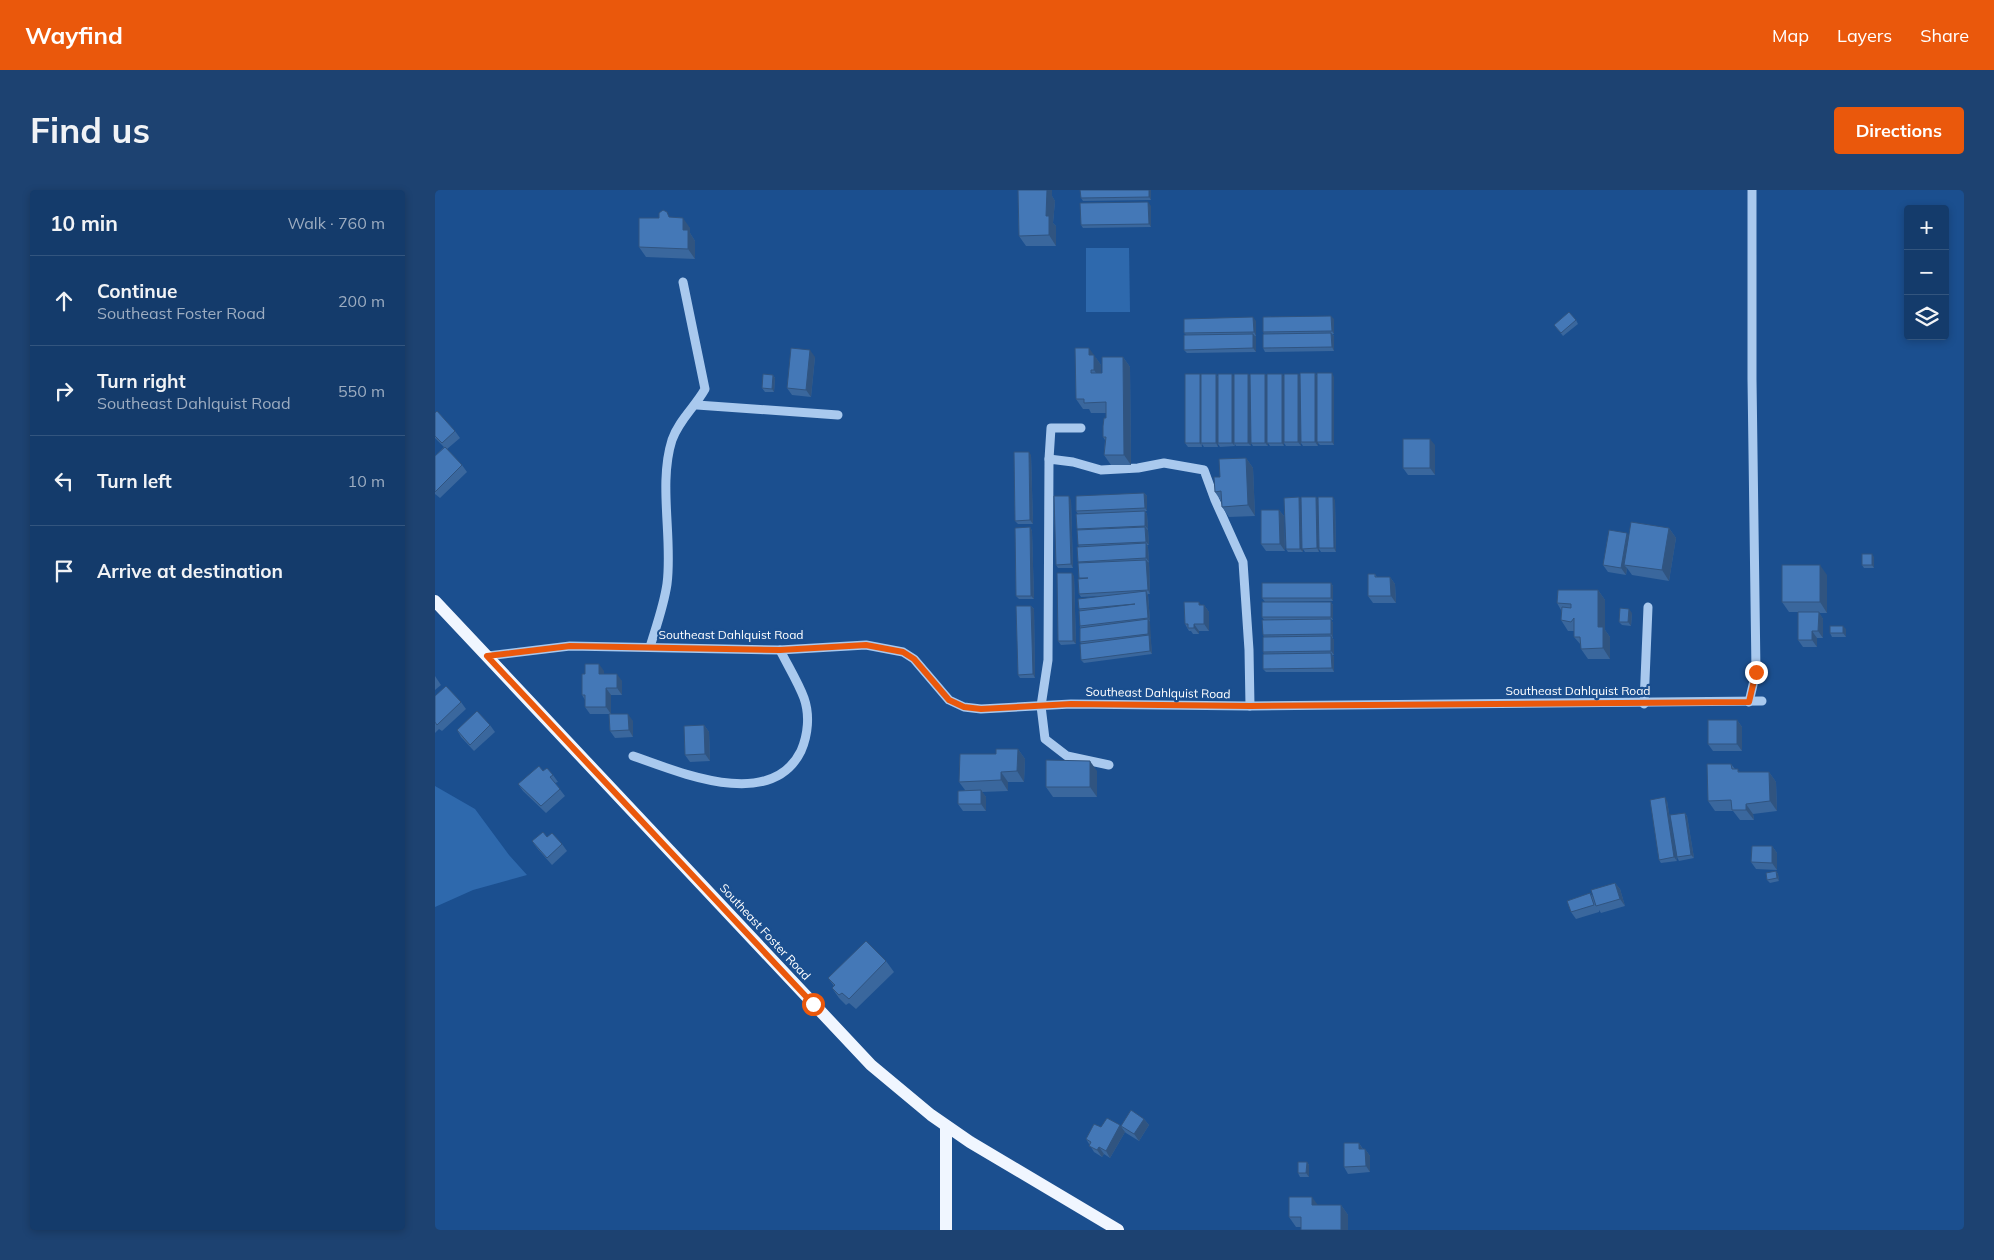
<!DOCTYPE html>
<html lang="en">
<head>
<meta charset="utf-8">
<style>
	:root { --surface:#143b6b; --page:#1d4271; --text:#f1f3f6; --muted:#9dadc1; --line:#33557e; --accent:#ea580c }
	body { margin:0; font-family:Mulish,sans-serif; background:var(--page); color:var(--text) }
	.controls { position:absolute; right:15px; top:15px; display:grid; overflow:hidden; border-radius:5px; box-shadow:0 2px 8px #0003 }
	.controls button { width:45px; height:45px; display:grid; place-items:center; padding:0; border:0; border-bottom:1px solid var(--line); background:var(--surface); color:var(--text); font:25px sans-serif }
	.stop { position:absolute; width:15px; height:15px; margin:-11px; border:4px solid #ea580c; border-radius:50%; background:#fff }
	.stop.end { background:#ea580c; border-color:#fff; box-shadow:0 1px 5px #0008 }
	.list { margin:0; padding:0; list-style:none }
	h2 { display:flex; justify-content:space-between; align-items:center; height:65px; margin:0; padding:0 20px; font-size:21px }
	h2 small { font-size:16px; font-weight:400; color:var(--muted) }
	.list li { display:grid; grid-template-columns:32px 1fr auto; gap:15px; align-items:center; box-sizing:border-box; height:90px; padding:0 20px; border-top:1px solid var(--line) }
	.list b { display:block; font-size:19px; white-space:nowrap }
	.list p { margin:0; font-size:16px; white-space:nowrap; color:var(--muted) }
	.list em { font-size:16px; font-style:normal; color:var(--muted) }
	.icon { flex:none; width:28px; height:28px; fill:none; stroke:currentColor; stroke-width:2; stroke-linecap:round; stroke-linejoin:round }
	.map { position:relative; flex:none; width:1529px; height:1040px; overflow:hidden; border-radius:5px }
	header { display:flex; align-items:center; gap:30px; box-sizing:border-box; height:70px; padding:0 25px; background:var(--accent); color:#fff }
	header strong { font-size:24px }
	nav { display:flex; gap:28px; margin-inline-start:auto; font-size:18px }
	.intro { display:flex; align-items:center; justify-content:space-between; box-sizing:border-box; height:120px; padding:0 30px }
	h1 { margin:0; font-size:35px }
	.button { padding:12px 22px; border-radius:5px; background:var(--accent); color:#fff; font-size:18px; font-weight:700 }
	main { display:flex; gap:30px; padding:0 30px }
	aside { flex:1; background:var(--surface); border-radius:5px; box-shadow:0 2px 8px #0003 }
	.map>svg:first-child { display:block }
	.green { fill:#2e69ad }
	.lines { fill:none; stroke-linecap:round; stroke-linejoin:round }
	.minor { stroke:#a9c9ee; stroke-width:9 }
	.major { stroke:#f0f6ff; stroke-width:12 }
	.wall { fill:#3a679d }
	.shaded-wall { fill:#305480 }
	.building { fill:#4478b7; stroke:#305480 }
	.route { stroke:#ea580c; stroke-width:6 }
	.labels { text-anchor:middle; stroke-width:4.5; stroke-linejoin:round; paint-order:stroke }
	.street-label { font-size:12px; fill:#fff; stroke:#1b4f8f }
</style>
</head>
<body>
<header>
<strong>Wayfind</strong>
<nav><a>Map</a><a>Layers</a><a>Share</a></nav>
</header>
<div class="intro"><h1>Find us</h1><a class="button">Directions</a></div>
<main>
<aside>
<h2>10 min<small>Walk · 760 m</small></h2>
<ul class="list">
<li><svg class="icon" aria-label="ahead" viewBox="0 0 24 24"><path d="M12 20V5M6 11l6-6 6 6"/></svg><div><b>Continue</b><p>Southeast Foster Road</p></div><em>200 m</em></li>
<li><svg class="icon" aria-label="right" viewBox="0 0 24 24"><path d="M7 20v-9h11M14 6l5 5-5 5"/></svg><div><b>Turn right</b><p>Southeast Dahlquist Road</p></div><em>550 m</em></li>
<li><svg class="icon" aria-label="left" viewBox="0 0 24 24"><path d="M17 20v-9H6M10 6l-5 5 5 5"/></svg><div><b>Turn left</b></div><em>10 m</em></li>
<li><svg class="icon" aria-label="arrive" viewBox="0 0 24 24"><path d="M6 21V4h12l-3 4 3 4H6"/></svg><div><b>Arrive at destination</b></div></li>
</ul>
</aside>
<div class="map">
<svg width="1529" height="1040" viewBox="0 0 1529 1040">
	<rect width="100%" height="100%" fill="#1b4f8f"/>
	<g class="green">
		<polygon points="651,58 694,58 695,122 651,122"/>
		<polygon points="0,596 40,619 74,665 92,685 38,700 0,717"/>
	</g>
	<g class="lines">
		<g class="minor">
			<polyline points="262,215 403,225"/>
			<polyline points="614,269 616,238 646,238"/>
			<path d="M215,457C221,437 229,415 232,394C238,349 223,294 237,250C244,230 260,217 270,199L248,92"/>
			<polyline points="53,466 135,456 345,460 431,455 468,462 479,469 514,510 529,517 546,519 636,514 815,516 1327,511"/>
			<polyline points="1314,512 1321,482 1317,189 1317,0"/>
			<polyline points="1209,514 1213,417"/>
			<path d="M198,566C244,582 336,622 366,561C373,545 375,525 369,508C363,492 353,476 345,460"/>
			<polyline points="674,575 632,566 610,549 606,516 613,470 614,269 638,272 666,280 703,278 729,273 769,280 780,310 808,372 814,460 815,516"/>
		</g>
		<g class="major">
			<polyline points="0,411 436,875 496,925 535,952 683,1040"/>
			<polyline points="511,936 511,1040"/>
		</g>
	</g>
	<g class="wall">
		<polygon points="583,0 617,0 617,6 620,11 618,33 621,36 621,56 591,56 584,46"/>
		<polygon points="716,0 716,10 648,11 646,8"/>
		<polygon points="716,16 716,37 648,38 646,35"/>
		<polygon points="224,28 236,28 255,38 255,43 260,51 260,69 211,67 204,57"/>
		<polygon points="899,129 899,144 897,144 899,146 899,161 830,162 828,158 829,144 828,142"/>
		<polygon points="1141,130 1143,134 1128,146 1119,135"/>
		<polygon points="821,131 821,146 819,146 821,147 821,162 752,163 749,160 751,145 749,143"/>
		<polygon points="380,167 376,207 357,205 352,198"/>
		<polygon points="688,167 695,177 696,275 676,275 669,265 670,250 668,247 671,228 671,223 656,223 654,219 648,219 641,209 661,168 666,175 666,183 667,183"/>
		<polygon points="880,183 882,186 899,187 899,255 885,255 883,253 883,256 868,256 866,253 866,256 851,256 849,253 849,256 835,256 833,253 833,256 818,256 816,253 816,256 801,256 800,254 800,256 785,257 783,254 783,257 769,257 767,254 767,257 753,257 750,253 766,186 781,184 783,187 799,187 813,184 815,187 830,184 832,187 847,184 849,187 863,184 865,187"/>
		<polygon points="338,185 340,188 339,202 330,202 327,198"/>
		<polygon points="0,223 20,241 25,248 12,259 27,275 32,282 5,308 0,304 0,266 9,257 0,248"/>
		<polygon points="1000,255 1000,285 973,285 968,278"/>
		<polygon points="596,265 598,334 583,334 580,331"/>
		<polygon points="811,268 818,278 820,326 794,327 787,317 786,311 780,302 785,287"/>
		<polygon points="709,303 712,306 712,321 710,321 712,324 714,355 712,355 713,357 714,372 713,372 714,373 715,404 713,404 715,431 714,432 717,464 649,473 646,470 647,454 645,452 645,421 644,419 667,406 646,407 644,404 644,389 643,372 644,356 643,355 643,340 642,339 643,324 641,321"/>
		<polygon points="864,307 866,310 881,307 883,311 900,310 901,362 886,362 884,359 884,362 870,362 868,359 868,362 853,362 851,359"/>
		<polygon points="636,310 638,378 623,378 621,375"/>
		<polygon points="844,320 849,326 850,361 831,361 826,354"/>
		<polygon points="595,337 597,341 599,409 584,409 581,406"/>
		<polygon points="1234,338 1241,348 1234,391 1197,385 1192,378 1191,385 1173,382 1168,375 1194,346"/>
		<polygon points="1439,367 1439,378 1429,378 1427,375"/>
		<polygon points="940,384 942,387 955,387 960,394 961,413 938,413 933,406"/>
		<polygon points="1392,385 1392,423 1384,423 1388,429 1388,448 1382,448 1382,457 1368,457 1363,450 1375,422 1354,422 1347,412"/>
		<polygon points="639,386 641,454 626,455 623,451"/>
		<polygon points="896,393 898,396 898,411 830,412 827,408"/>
		<polygon points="1163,400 1170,410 1170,440 1175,447 1175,469 1153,469 1146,459 1146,455 1139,447 1139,441 1133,441 1126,430 1126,420 1122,413"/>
		<polygon points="896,412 898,415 898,430 896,430 898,433 898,448 897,448 899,450 899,465 897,465 899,467 899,482 831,482 828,479 829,464 828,462 829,447 828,445 829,430 827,427"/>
		<polygon points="767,415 769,415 774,422 774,441 764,441 764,444 758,444 756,441 754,441 750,434"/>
		<polygon points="596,416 599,419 600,488 585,488 583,485"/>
		<polygon points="1197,423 1196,436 1187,435 1184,432"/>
		<polygon points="1411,439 1411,447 1397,447 1395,443"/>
		<polygon points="169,481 169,484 187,491 187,505 176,505 176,524 198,531 198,547 180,548 175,541 174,524 155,524 150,517 150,510 147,505"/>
		<polygon points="0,486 6,495 0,500"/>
		<polygon points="0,506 26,512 31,519 7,541 4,539 0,543"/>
		<polygon points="1302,530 1307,537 1307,561 1278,561 1273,554"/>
		<polygon points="55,535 60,542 39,561 26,547 22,540"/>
		<polygon points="269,535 274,542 275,571 255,572 250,565"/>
		<polygon points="583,559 590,569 589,592 573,592 573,601 547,602 551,607 551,621 528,621 523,614 530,600 524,592 561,564"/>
		<polygon points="1296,574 1300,579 1305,582 1334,582 1341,592 1342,621 1318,624 1319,630 1305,630 1298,621 1280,621 1273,611"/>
		<polygon points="108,581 118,585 123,592 120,593 130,606 111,623 88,601 83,594"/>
		<polygon points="662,581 662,607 618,607 611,597"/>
		<polygon points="1232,611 1242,671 1226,673 1224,670"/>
		<polygon points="1250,623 1252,626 1259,668 1244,671 1242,667"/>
		<polygon points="112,647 127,654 132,661 117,675 102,658 97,651"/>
		<polygon points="1337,656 1342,663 1342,680 1321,679 1316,672"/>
		<polygon points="1341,681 1343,684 1344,691 1335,693 1332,690"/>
		<polygon points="1180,693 1185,699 1190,716 1166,723 1164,720 1164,722 1141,729 1136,722 1155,703 1158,707"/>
		<polygon points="451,771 459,782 421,819 414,813 411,815 404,808 397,798 399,796 393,788"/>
		<polygon points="709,929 714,935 704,951 691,943 690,942 675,968 669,964 667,967 659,962 651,949 666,937 686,936"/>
		<polygon points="924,953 928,959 930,959 935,966 935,982 913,984 909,977"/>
		<polygon points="872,972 874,975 874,987 865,987 863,983"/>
		<polygon points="883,1015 906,1015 913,1025 913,1040 866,1040 866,1037 861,1037 854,1027"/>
	</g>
	<g class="shaded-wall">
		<polygon points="610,0 617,0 617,6 620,11 618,33 621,36 621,56 614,45 611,26"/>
		<polygon points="714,0 716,0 716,10 714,7"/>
		<polygon points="713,12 716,16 716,37 714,34"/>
		<polygon points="248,28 255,38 255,43 260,51 260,69 253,59 248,40"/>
		<polygon points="896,126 899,129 899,144 897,141"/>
		<polygon points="818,127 821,131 821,146 819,142"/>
		<polygon points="896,143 899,146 899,161 897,157"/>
		<polygon points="818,144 821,147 821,162 818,158"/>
		<polygon points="654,158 666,175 666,190 659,180 654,165"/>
		<polygon points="375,160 380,167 376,207 371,200"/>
		<polygon points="688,167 695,177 696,275 689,265"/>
		<polygon points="880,183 882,187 883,256 880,252"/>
		<polygon points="897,183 899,187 899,255 897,252"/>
		<polygon points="765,184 767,188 766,253 767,257 765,253"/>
		<polygon points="781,184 783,188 783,257 781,253"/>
		<polygon points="797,184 800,188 799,253 800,256 797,253"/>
		<polygon points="813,184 816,187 816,256 813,253"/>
		<polygon points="830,184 833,187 833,256 830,253"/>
		<polygon points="847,184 849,187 849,256 847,253"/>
		<polygon points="863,184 866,187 866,256 863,252"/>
		<polygon points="338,185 340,188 339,202 337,199"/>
		<polygon points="995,249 1000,255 1000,285 995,278"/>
		<polygon points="594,262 596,265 598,334 595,330"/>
		<polygon points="811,268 818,278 820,326 813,315"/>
		<polygon points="709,303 712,306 712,321 710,318"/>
		<polygon points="634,306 636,310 638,378 636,374"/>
		<polygon points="864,307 867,311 868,362 865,359"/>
		<polygon points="881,307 883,311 884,362 882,358"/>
		<polygon points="898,307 900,310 901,362 899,358"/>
		<polygon points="844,320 849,326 850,361 845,354"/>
		<polygon points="710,321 712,324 713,339 710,336"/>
		<polygon points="595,337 597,341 599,409 596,406"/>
		<polygon points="710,337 713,340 714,355 711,352"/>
		<polygon points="1234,338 1241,348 1234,391 1227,380"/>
		<polygon points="1192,343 1197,350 1189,375 1192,378 1191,385 1186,378"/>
		<polygon points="711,353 713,357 714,372 711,368"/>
		<polygon points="1437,364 1439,367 1439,378 1437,375"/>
		<polygon points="711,370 714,373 715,404 713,400"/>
		<polygon points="1385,375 1392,385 1392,423 1385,412"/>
		<polygon points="637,383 639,386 641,454 638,451"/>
		<polygon points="955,387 960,394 961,413 956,406"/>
		<polygon points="896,393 898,396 898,411 896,408"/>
		<polygon points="1163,400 1170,410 1170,440 1175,447 1175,469 1168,458 1163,437"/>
		<polygon points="711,401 713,405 715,431 713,428"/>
		<polygon points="764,412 769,419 769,415 774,422 774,441 769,434 764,415"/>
		<polygon points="896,412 898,415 898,430 896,427"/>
		<polygon points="596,416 599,419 600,488 598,484"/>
		<polygon points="1194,419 1197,423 1196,436 1193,432"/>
		<polygon points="1384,422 1388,429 1388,448 1383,441"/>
		<polygon points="713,429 715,432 716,448 713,444"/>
		<polygon points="896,429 898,433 898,448 896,444"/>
		<polygon points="759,434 764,441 764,444 759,438"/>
		<polygon points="1408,436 1411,439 1411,447 1408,443"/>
		<polygon points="1377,441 1382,448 1382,457 1377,450"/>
		<polygon points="714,445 716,449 717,464 715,461"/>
		<polygon points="896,446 899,450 899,465 896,461"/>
		<polygon points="896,463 899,467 899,482 897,478"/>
		<polygon points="164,474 169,481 169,491 164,484"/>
		<polygon points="182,484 187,491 187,505 182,498"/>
		<polygon points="171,498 176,505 176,524 171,517"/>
		<polygon points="193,524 198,531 198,547 194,540"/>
		<polygon points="1302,530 1307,537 1307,561 1302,554"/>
		<polygon points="269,535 274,542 275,571 270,564"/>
		<polygon points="583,559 590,569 589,592 582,581"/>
		<polygon points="655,571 662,581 662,607 655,597"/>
		<polygon points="566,582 573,592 573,601 566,590"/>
		<polygon points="1334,582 1341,592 1342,621 1335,611"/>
		<polygon points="546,600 551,607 551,621 546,614"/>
		<polygon points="1230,607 1232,611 1242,671 1239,667"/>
		<polygon points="1311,614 1318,624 1319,630 1311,620"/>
		<polygon points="1250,623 1252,626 1259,668 1256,665"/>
		<polygon points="1337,656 1342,663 1342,680 1337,673"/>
		<polygon points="1341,681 1343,684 1344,691 1342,688"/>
		<polygon points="1180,693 1185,699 1190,716 1185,709"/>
		<polygon points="709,929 714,935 704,951 699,944"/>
		<polygon points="685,935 690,942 675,968 671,961"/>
		<polygon points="924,953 928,960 924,959"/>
		<polygon points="664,957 669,964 667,967 662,960"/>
		<polygon points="930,959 935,966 935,982 931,976"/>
		<polygon points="872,972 874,975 874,987 871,983"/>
		<polygon points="877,1007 885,1018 877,1015"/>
		<polygon points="906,1015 913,1025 913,1040 906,1040"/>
	</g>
	<g class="building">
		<polygon points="583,0 612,0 611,26 614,26 614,45 584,46"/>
		<polygon points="645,0 714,0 714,7 646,8"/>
		<polygon points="713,12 714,34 646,35 645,13"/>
		<polygon points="228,20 232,22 234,27 248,28 248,40 253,40 253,59 204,57 204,28 224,28 224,23"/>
		<polygon points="1134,122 1141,130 1126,143 1119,135"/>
		<polygon points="896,126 897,141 828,142 828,127"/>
		<polygon points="818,127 819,142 749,143 749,129"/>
		<polygon points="896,143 897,157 828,158 828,144"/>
		<polygon points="818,144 818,158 749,160 749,145"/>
		<polygon points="356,158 375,160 371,200 352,198"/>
		<polygon points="640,158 654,158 654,165 659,165 659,180 656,180 656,183 667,183 667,167 688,167 689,265 669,265 671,247 668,247 668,236 669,228 671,228 671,212 649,213 649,209 641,209"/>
		<polygon points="865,183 880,183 880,252 866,252"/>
		<rect x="882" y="183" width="15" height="69"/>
		<polygon points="328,184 338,185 337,199 327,198"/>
		<rect x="750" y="184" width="15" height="69"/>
		<rect x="766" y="184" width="15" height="69"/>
		<rect x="783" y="184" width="14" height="69"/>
		<rect x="799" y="184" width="14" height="69"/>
		<polygon points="815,184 830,184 830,253 816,253"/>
		<rect x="832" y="184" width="15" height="69"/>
		<rect x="849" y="184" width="14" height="68"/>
		<polygon points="2,221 20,241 7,253 0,246 0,223"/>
		<rect x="968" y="249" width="27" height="29"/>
		<polygon points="10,257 27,275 0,302 0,266"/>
		<polygon points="579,262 594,262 595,330 580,331"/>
		<polygon points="811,268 813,315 787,317 786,301 780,302 779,287 785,287 784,269"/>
		<polygon points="709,303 710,318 641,321 641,306"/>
		<polygon points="619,306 634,306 636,374 621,375"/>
		<polygon points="864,307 865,359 851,359 849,308"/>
		<polygon points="866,307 881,307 882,358 867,359"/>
		<polygon points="883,307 898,307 899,358 884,358"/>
		<polygon points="826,320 844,320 845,354 826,354"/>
		<polygon points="710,321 710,336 642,339 641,324"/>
		<polygon points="1196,332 1234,338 1227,380 1189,375"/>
		<polygon points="595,337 596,406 581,406 580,338"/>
		<polygon points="710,337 711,352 643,355 642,340"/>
		<polygon points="1174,340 1192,343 1186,378 1168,375"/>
		<polygon points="711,353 711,368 643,372 642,357"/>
		<rect x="1427" y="364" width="10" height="11"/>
		<polygon points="711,370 713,400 644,404 643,389 653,388 644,388 643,373"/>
		<rect x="1347" y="375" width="38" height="37"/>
		<polygon points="622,383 637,383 638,451 623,451"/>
		<polygon points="933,384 940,384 940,387 955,387 956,406 933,406"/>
		<rect x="827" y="393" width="69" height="15"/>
		<polygon points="1123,400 1163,400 1163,437 1168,437 1168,458 1146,459 1145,447 1139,447 1139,428 1136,432 1126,430 1127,417 1136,418 1136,414 1122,413"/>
		<polygon points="711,401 713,428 645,436 644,421 700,414 644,419 643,409"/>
		<polygon points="749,412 764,412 764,415 769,415 769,434 759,434 759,438 753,438 753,434 750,434"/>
		<rect x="827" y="412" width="69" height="15"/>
		<polygon points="581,416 596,416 598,484 583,485"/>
		<polygon points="1185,418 1194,419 1193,432 1184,432"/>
		<polygon points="1363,422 1384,422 1383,441 1377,441 1377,450 1363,450"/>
		<polygon points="713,429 713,444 645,452 645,438"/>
		<polygon points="896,429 896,444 828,445 827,430"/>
		<rect x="1395" y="436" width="13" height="7"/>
		<polygon points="714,445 715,461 646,470 645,454"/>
		<polygon points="896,446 896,461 828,462 828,447"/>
		<polygon points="896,463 897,478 828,479 828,464"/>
		<polygon points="150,474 164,474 164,484 182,484 182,498 171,498 171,517 150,517 150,505 147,505 147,484 150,484"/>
		<polygon points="11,496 26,512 2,535 0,532 0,506"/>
		<polygon points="42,521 55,535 35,555 22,540"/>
		<polygon points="174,524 193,524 194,540 175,541"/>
		<rect x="1273" y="530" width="29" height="24"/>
		<polygon points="269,535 270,564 250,565 249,536"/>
		<polygon points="561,559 583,559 582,581 566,582 566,590 524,592 525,564 561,564"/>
		<polygon points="611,570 655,571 655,597 611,597"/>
		<polygon points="1272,574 1296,574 1297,579 1303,579 1303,582 1334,582 1335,611 1311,614 1311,620 1297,620 1296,610 1273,611"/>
		<polygon points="104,576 108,581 112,578 118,585 115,587 125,599 106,616 83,594"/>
		<polygon points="546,600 546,614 523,614 523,601"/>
		<polygon points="1230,607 1239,667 1224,670 1215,610"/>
		<polygon points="1250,623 1256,665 1242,667 1235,625"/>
		<polygon points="108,642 112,647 117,643 127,654 112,668 97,651"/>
		<polygon points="1317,656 1337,656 1337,673 1316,672"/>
		<polygon points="1341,681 1342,688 1332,690 1331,683"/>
		<polygon points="1180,693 1185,709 1161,716 1156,700"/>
		<polygon points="1155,703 1159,715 1136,722 1132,711"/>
		<polygon points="431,751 451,771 414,809 407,803 404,805 397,798 400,795 393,788"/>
		<polygon points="696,920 709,929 699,944 686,936"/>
		<polygon points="672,928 685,935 671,961 664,957 662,960 654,956 656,952 651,949 659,934 666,937"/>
		<polygon points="909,953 924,953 924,959 930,959 931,976 909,977"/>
		<polygon points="863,972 872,972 871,983 863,983"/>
		<polygon points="854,1007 877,1007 877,1015 906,1015 906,1040 866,1040 866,1027 854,1027"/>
	</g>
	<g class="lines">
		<polyline class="route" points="378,814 52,466 135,456 345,460 431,455 468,462 479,469 514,510 529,517 546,519 636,514 815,516 1314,512 1321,482"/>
	</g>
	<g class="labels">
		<g class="street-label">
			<text x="296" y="449">Southeast Dahlquist Road</text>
			<text x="1143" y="505">Southeast Dahlquist Road</text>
			<text transform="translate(723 503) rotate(1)" y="4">Southeast Dahlquist Road</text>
			<text transform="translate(330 742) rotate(47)" y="4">Southeast Foster Road</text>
		</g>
	</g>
</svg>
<div class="controls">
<button>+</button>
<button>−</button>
<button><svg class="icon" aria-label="layers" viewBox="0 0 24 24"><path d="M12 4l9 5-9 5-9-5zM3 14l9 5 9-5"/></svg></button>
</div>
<div class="stop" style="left:378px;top:814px"></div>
<div class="stop end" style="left:1321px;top:482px"></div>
</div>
</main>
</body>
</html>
